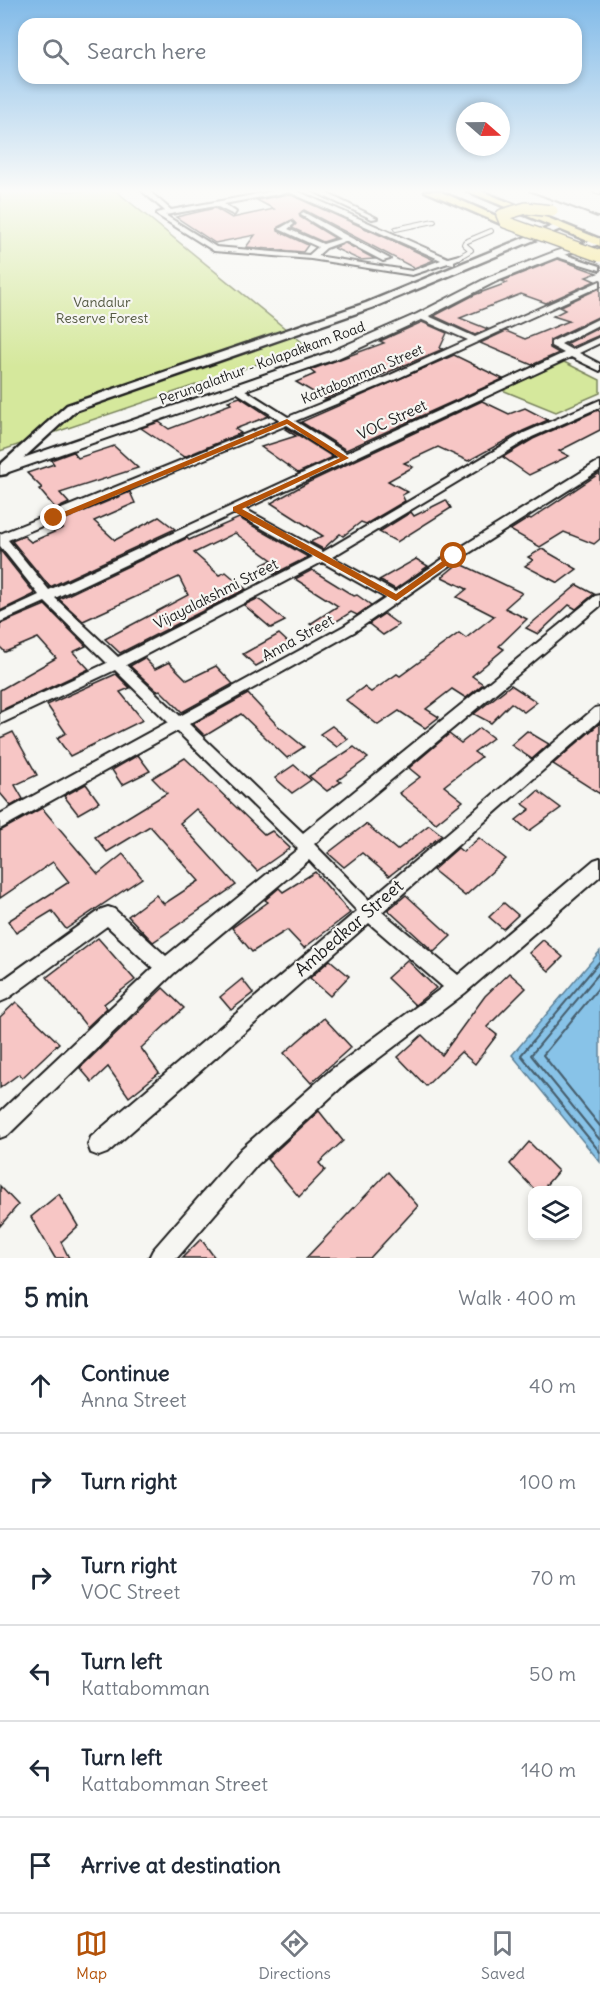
<!DOCTYPE html>
<html lang="en">
<head>
<meta charset="utf-8">
<style>
	:root { --surface:#fff; --page:#f6f6f7; --text:#1f2937; --muted:#747a83; --line:#e0e1e3; --accent:#b45309 }
	body { margin:0; font-family:Delius,sans-serif; background:var(--page); color:var(--text) }
	.controls { position:absolute; right:18px; bottom:18px; display:grid; overflow:hidden; border-radius:12px; box-shadow:0 3px 9px #0003 }
	.controls button { width:54px; height:54px; display:grid; place-items:center; padding:0; border:0; border-bottom:2px solid var(--line); background:var(--surface); color:var(--text); font:30px sans-serif }
	.compass { position:absolute; left:456px; top:102px; width:54px; height:54px; border-radius:50%; background:var(--surface); box-shadow:0 3px 9px #0003; rotate:110deg }
	.stop { position:absolute; width:18px; height:18px; margin:-14px; border:4px solid #b45309; border-radius:50%; background:#fff }
	.stop.end { background:#b45309; border-color:#fff; box-shadow:0 2px 6px #0008 }
	.list { margin:0; padding:0; list-style:none }
	h2 { display:flex; justify-content:space-between; align-items:center; height:78px; margin:0; padding:0 24px; font-size:26px }
	h2 small { font-size:20px; font-weight:400; color:var(--muted) }
	.list li { display:grid; grid-template-columns:39px 1fr auto; gap:18px; align-items:center; box-sizing:border-box; height:96px; padding:0 24px; border-top:2px solid var(--line) }
	.list b { display:block; font-size:22px; white-space:nowrap }
	.list p { margin:0; font-size:20px; white-space:nowrap; color:var(--muted) }
	.list em { font-size:20px; font-style:normal; color:var(--muted) }
	.icon { flex:none; width:33px; height:33px; fill:none; stroke:currentColor; stroke-width:2; stroke-linecap:round; stroke-linejoin:round }
	.map { position:relative; flex:none; width:600px; height:1258px; overflow:hidden }
	.search { position:absolute; background:var(--surface); box-shadow:0 3px 9px #0003; left:18px; right:18px; top:18px; height:66px; display:flex; align-items:center; gap:15px; box-sizing:border-box; padding:0 21px; border-radius:18px; color:var(--muted); font-size:22px }
	.sheet { height:654px; background:var(--surface) }
	nav { display:flex; justify-content:space-around; align-items:center; box-sizing:border-box; height:84px; border-top:2px solid var(--line); background:var(--surface); font-size:16px; color:var(--muted) }
	nav a { display:grid; justify-items:center; gap:3px }
	nav .on { color:var(--accent) }
	.map>svg:first-child { display:block }
	.green { fill:#d5e89c; stroke:#78825c; stroke-width:1.5 }
	.water { fill:#88c3e8; stroke:#5d8096; stroke-width:1.5 }
	.lines { fill:none; stroke-linecap:round; stroke-linejoin:round }
	.shore { stroke:#475f6e; stroke-width:2 }
	.building { fill:#f7c6c5; stroke:#1c1c1c; stroke-width:1.5 }
	.service-casing { stroke:#1c1c1c; stroke-width:6 }
	.minor-casing { stroke:#1c1c1c; stroke-width:4 }
	.tertiary-casing { stroke:#1c1c1c; stroke-width:5 }
	.secondary-casing { stroke:#1c1c1c; stroke-width:4 }
	.trunk-casing { stroke:#1c1c1c; stroke-width:5 }
	.service { stroke:#f6f6f2; stroke-width:4 }
	.minor { fill:#f6f6f2; fill-rule:evenodd }
	.tertiary { fill:#f6f6f2; fill-rule:evenodd }
	.secondary { fill:#f6f6f2; fill-rule:evenodd }
	.trunk { fill:#f5e382; fill-rule:evenodd }
	.rail { stroke:#1c1c1c; stroke-width:2 }
	.trunk-bridge-casing { stroke:#1c1c1c; stroke-width:14; stroke-linecap:butt }
	.trunk-bridge { stroke:#f5e382; stroke-width:11 }
	.route { fill:#b45309 }
	.labels { text-anchor:middle; stroke-width:4.5; stroke-linejoin:round; paint-order:stroke }
	.far-park-label { font-size:14px; fill:#545942; stroke:#f6f6f2 }
	.far-street-label { font-size:14px; fill:#1c1c1c; stroke:#f6f6f2 }
	.street-label { font-size:15px; fill:#1c1c1c; stroke:#f6f6f2 }
	.near-street-label { font-size:18px; fill:#1c1c1c; stroke:#f6f6f2 }
</style>
</head>
<body>
<div class="map">
<svg width="600" height="1258" viewBox="0 0 600 1258">
	<rect width="100%" height="100%" fill="#f6f6f2"/>
	<filter id="ink" filterUnits="userSpaceOnUse"><feTurbulence type="fractalNoise" baseFrequency=".0167" numOctaves="2"/><feDisplacementMap in="SourceGraphic" scale="12" xChannelSelector="R" yChannelSelector="G"/><feConvolveMatrix kernelMatrix="1 2 1 2 8 2 1 2 1" color-interpolation-filters="sRGB"/></filter>
	<g filter="url(#ink)">
		<g class="green">
			<polygon points="0,191 116,191 308,347 0,451"/>
			<polygon points="564,362 600,380 600,393 556,412 502,390"/>
		</g>
		<polygon class="water" points="600,951 600,1162 512,1055"/>
		<g class="lines">
			<g class="shore">
				<polyline points="600,961 521,1055 600,1152"/>
				<polyline points="600,972 531,1055 600,1140"/>
				<polyline points="600,986 543,1055 600,1126"/>
			</g>
		</g>
		<g class="building">
			<polygon points="289,194 411,249 434,260 414,268 304,210 299,214 300,217 335,238 323,242 292,228 296,224 292,220 278,227 278,231 308,245 303,252 246,247 255,235 215,243 176,217 215,208 232,218 274,209 257,200"/>
			<polygon points="345,243 375,259 360,260 334,248"/>
			<polygon points="558,259 597,273 586,277 595,281 546,303 521,294 460,318 488,329 475,335 434,316 474,295 507,283 502,281"/>
			<polygon points="600,288 600,316 550,340 550,348 559,353 532,365 480,343 506,331 525,339 569,321 553,316 565,310 559,307"/>
			<polygon points="422,322 447,333 440,348 443,349 325,399 296,382 315,374 310,370 384,343 380,341"/>
			<polygon points="600,327 600,335 572,347 566,344"/>
			<polygon points="454,355 503,379 346,450 301,422"/>
			<polygon points="240,397 269,416 235,429 241,433 184,457 141,428 159,422 169,429 219,410 217,409 231,404 228,401"/>
			<polygon points="482,401 509,414 525,408 548,420 523,431 468,461 438,447 404,463 413,467 388,481 408,492 402,495 405,501 366,524 361,522 343,536 340,534 323,549 310,542 323,536 271,503 309,482"/>
			<polygon points="598,410 600,412 600,430 559,451 569,456 529,475 503,457 533,439"/>
			<polygon points="287,428 333,457 298,473 261,447 296,436 285,429"/>
			<polygon points="114,446 138,468 60,493 69,503 56,509 39,489 42,488 27,473 54,464 51,460 73,452 78,458"/>
			<polygon points="600,473 600,539 594,544 564,532 540,547 510,530 529,518 531,519"/>
			<polygon points="130,492 135,503 94,521 115,540 159,517 175,529 50,587 12,541 24,536 31,542 63,528 56,523"/>
			<polygon points="446,500 451,508 397,542 379,532 411,512 414,516"/>
			<polygon points="239,518 308,557 274,574 262,565 272,560 235,533 194,553 219,575 226,572 246,589 120,653 105,639 188,595 179,577 83,621 59,599 187,538 189,540"/>
			<polygon points="542,549 577,569 558,583 525,566 533,560 528,557"/>
			<polygon points="0,550 35,594 0,611"/>
			<polygon points="416,559 428,566 395,589 379,580"/>
			<polygon points="459,563 522,593 505,608 527,619 499,646 504,649 472,676 483,684 466,698 452,689 426,709 439,717 425,728 399,711 378,725 346,700 364,687 371,692 397,674 400,676 459,633 466,638 494,616 457,597 467,589 442,577"/>
			<polygon points="312,570 354,596 357,595 371,605 357,615 351,612 321,631 310,624 338,606 295,579"/>
			<polygon points="577,585 594,594 576,609 569,605 538,634 526,628"/>
			<polygon points="257,599 261,601 285,621 271,628 244,605"/>
			<polygon points="45,605 86,646 73,652 89,669 0,711 0,690 56,658 38,638 5,652 0,647 0,624"/>
			<polygon points="384,614 399,625 383,635 369,624"/>
			<polygon points="279,634 292,646 256,666 243,654"/>
			<polygon points="144,658 155,669 169,662 187,680 216,666 233,684 182,712 160,690 157,691 130,666"/>
			<polygon points="116,674 130,688 120,692 143,720 70,756 57,738 66,733 47,705"/>
			<polygon points="511,685 537,702 524,712 511,703 491,723 474,714"/>
			<polygon points="248,694 277,725 304,747 287,758 241,714 205,736 193,724"/>
			<polygon points="600,723 600,794 553,764"/>
			<polygon points="332,726 348,739 337,747 320,734"/>
			<polygon points="480,728 493,738 474,752 481,757 444,786 463,801 436,823 399,793 420,777 409,768 449,734 461,743"/>
			<polygon points="527,731 549,744 532,759 511,745"/>
			<polygon points="13,732 37,775 15,785 23,799 11,806 0,793 0,738"/>
			<polygon points="354,747 368,758 338,780 341,782 327,791 309,776"/>
			<polygon points="138,755 150,771 122,785 112,770"/>
			<polygon points="185,758 265,835 272,831 290,848 257,871 196,809 180,823 236,885 153,942 128,916 156,895 164,904 199,881 150,826 107,852 95,837 167,793 152,778"/>
			<polygon points="294,765 311,780 292,793 275,778"/>
			<polygon points="86,784 99,802 78,814 64,796"/>
			<polygon points="538,791 561,808 529,831 516,820 530,809 523,804"/>
			<polygon points="42,808 98,874 123,854 142,878 66,929 52,911 16,933 8,921 69,882 53,862 0,898 0,831"/>
			<polygon points="366,824 397,850 429,825 442,835 389,876 362,853 344,867 328,853"/>
			<polygon points="479,838 506,859 465,896 433,870 458,848 463,852"/>
			<polygon points="315,872 350,913 304,948 287,930 252,952 232,928 268,902 265,900 279,888 283,892"/>
			<polygon points="406,895 451,936 434,952 388,910"/>
			<polygon points="504,903 518,915 503,929 489,917"/>
			<polygon points="98,938 135,980 104,1004 107,1008 87,1027 47,977"/>
			<polygon points="543,940 563,957 549,971 529,953"/>
			<polygon points="330,960 349,976 330,996 310,978"/>
			<polygon points="407,960 436,988 415,1005 387,978"/>
			<polygon points="509,973 526,988 487,1027 497,1035 475,1064 461,1052 426,1086 398,1057 422,1035 442,1055 485,996"/>
			<polygon points="242,979 253,993 231,1010 220,997"/>
			<polygon points="163,988 184,1008 141,1048 159,1073 129,1097 108,1067 92,1082 80,1068"/>
			<polygon points="16,1002 59,1043 22,1078 19,1074 0,1088 0,1017"/>
			<polygon points="324,1018 351,1047 311,1083 284,1053"/>
			<polygon points="319,1111 343,1141 319,1163 325,1170 299,1197 267,1159"/>
			<polygon points="529,1142 558,1171 541,1191 536,1191 510,1164"/>
			<polygon points="388,1172 418,1206 370,1258 306,1258"/>
			<polygon points="0,1186 18,1205 0,1226"/>
			<polygon points="59,1194 78,1226 61,1242 69,1258 55,1258 31,1217"/>
			<polygon points="201,1239 215,1258 182,1258"/>
		</g>
		<g class="lines">
			<g class="service-casing">
				<g id="service">
					<polyline points="396,229 434,221"/>
					<polyline points="459,257 471,250 464,244 465,242 491,231"/>
				</g>
			</g>
			<g class="minor-casing">
				<g id="minor">
					<path d="M142,191H149L171,210L275,191H297L448,258L459,255L463,257L454,261V264L448,263L412,275L311,259L214,251L157,215V213L165,211ZM289,192L441,260L412,271L317,256L326,248L345,241L383,261L390,259L303,212L301,215L340,239L323,244L288,229L294,224L291,222L279,229L318,247L309,255L216,247L165,215L216,206L234,215L236,212L224,204Z"/>
					<polygon points="313,191 322,191 377,218 372,219"/>
					<polygon points="593,191 600,191 600,194 594,192"/>
					<polygon points="557,252 600,266 600,270 554,256 553,254"/>
					<path d="M600,281V286L394,380L295,421L346,453L564,353L551,346V342L600,318V324L561,344L572,350L600,337V343L579,353L600,364V371L571,357L245,509L323,552L524,433L600,400V407L532,437L332,557L395,592L450,554L596,463L600,462V470L458,560L354,632L189,724L303,833L595,596L600,595V606L314,844L369,900L595,708L600,707V720L382,912L458,975L594,860L600,858V876L465,993L346,1083L257,1165L177,1258H149L153,1250L241,1149L332,1069L443,987L369,923L107,1153L99,1156L91,1153L88,1145L91,1137L357,911L309,860L173,974L8,1135L0,1138V1112L153,968L107,926L7,999L0,1002V982L102,909L108,907L114,909L166,956L298,849L177,731L0,829V814L168,722L115,670L0,724V713L107,663L45,602L0,622V613L39,595L0,546V534L280,420L236,392V388H242L288,417L388,376L468,340L418,318V314H424L475,337ZM287,425L338,457L49,590L8,540ZM235,513L313,557L118,657L55,598ZM322,562L386,598L344,626L180,716L126,665Z"/>
				</g>
			</g>
			<g class="tertiary-casing">
				<polygon id="tertiary" points="560,223 563,224 563,228 374,307 75,411 6,474 0,475 0,465 67,405 366,303"/>
			</g>
			<g class="secondary-casing">
				<polygon id="secondary" points="600,238 600,244 560,256 495,282 425,318 338,358 0,475 0,466 330,352 417,314 487,278 554,252"/>
			</g>
			<g class="trunk-casing">
				<g id="trunk">
					<polygon points="425,191 439,191 510,222 505,225 501,224"/>
					<polygon points="467,191 481,191 600,239 600,246"/>
				</g>
			</g>
			<use href="#service" class="service"/>
			<use href="#minor" class="minor"/>
			<use href="#tertiary" class="tertiary"/>
			<use href="#secondary" class="secondary"/>
			<use href="#trunk" class="trunk"/>
			<polyline class="rail" points="529,191 600,218"/>
			<g class="trunk-bridge-casing">
				<polyline id="trunk-bridge" points="552,211 526,208 502,215 505,222 600,256"/>
			</g>
			<use href="#trunk-bridge" class="trunk-bridge"/>
		</g>
	</g>
	<linearGradient id="sky" x2="0" y2="1"><stop stop-color="#81bae8"/><stop offset="0.52" stop-color="#fbfbf9"/><stop offset="1" stop-color="#fbfbf9" stop-opacity="0"/></linearGradient>
	<rect width="600" height="367" fill="url(#sky)"/>
	<polygon class="route" points="287,419 349,458 242,509 396,594 451,555 457,555 457,558 396,601 233,511 233,507 340,458 287,424 57,520 49,518"/>
	<g class="labels">
		<g class="far-park-label">
			<text x="102" y="307">Vandalur<tspan x="102" dy="16">Reserve Forest</tspan></text>
		</g>
		<g class="far-street-label">
			<text transform="translate(262 363) rotate(-20)" y="5">Perungalathur - Kolapakkam Road</text>
			<text transform="translate(362 374) rotate(-23)" y="5">Kattabomman Street</text>
		</g>
		<g class="street-label">
			<text transform="translate(392 420) rotate(-25)" y="5">VOC Street</text>
			<text transform="translate(216 594) rotate(-27)" y="5">Vijayalakshmi Street</text>
			<text transform="translate(298 638) rotate(-29)" y="5">Anna Street</text>
		</g>
		<g class="near-street-label">
			<text transform="translate(349 928) rotate(-41)" y="6">Ambedkar Street</text>
		</g>
	</g>
</svg>
<div class="controls">
<button><svg class="icon" aria-label="layers" viewBox="0 0 24 24"><path d="M12 4l9 5-9 5-9-5zM3 14l9 5 9-5"/></svg></button>
</div>
<svg class="compass" viewBox="-18 -18 36 36"><path d="M0-13l5 13h-10z" fill="#e53935"/><path d="M0 13l5-13h-10z" fill="#747a83"/></svg>
<div class="stop" style="left:454px;top:556px"></div>
<div class="stop end" style="left:54px;top:518px"></div>
<div class="search"><svg class="icon" aria-label="search" viewBox="0 0 24 24"><circle cx="10" cy="10" r="6"/><path d="M15 15l6 6"/></svg>Search here</div>
</div>
<section class="sheet">
<h2>5 min<small>Walk · 400 m</small></h2>
<ul class="list">
<li><svg class="icon" aria-label="ahead" viewBox="0 0 24 24"><path d="M12 20V5M6 11l6-6 6 6"/></svg><div><b>Continue</b><p>Anna Street</p></div><em>40 m</em></li>
<li><svg class="icon" aria-label="right" viewBox="0 0 24 24"><path d="M7 20v-9h11M14 6l5 5-5 5"/></svg><div><b>Turn right</b></div><em>100 m</em></li>
<li><svg class="icon" aria-label="right" viewBox="0 0 24 24"><path d="M7 20v-9h11M14 6l5 5-5 5"/></svg><div><b>Turn right</b><p>VOC Street</p></div><em>70 m</em></li>
<li><svg class="icon" aria-label="left" viewBox="0 0 24 24"><path d="M17 20v-9H6M10 6l-5 5 5 5"/></svg><div><b>Turn left</b><p>Kattabomman</p></div><em>50 m</em></li>
<li><svg class="icon" aria-label="left" viewBox="0 0 24 24"><path d="M17 20v-9H6M10 6l-5 5 5 5"/></svg><div><b>Turn left</b><p>Kattabomman Street</p></div><em>140 m</em></li>
<li><svg class="icon" aria-label="arrive" viewBox="0 0 24 24"><path d="M6 21V4h12l-3 4 3 4H6"/></svg><div><b>Arrive at destination</b></div></li>
</ul>
</section>
<nav>
<a class="on"><svg class="icon" aria-label="map" viewBox="0 0 24 24"><path d="M3 6l6-2 6 2 6-2v14l-6 2-6-2-6 2zM9 4v14M15 6v14"/></svg>Map</a>
<a><svg class="icon" aria-label="directions" viewBox="0 0 24 24"><path d="M12 3l9 9-9 9-9-9zM9 14v-3h6M13 9l2 2-2 2"/></svg>Directions</a>
<a><svg class="icon" aria-label="saved" viewBox="0 0 24 24"><path d="M7 4h10v16l-5-4-5 4z"/></svg>Saved</a>
</nav>
</body>
</html>
